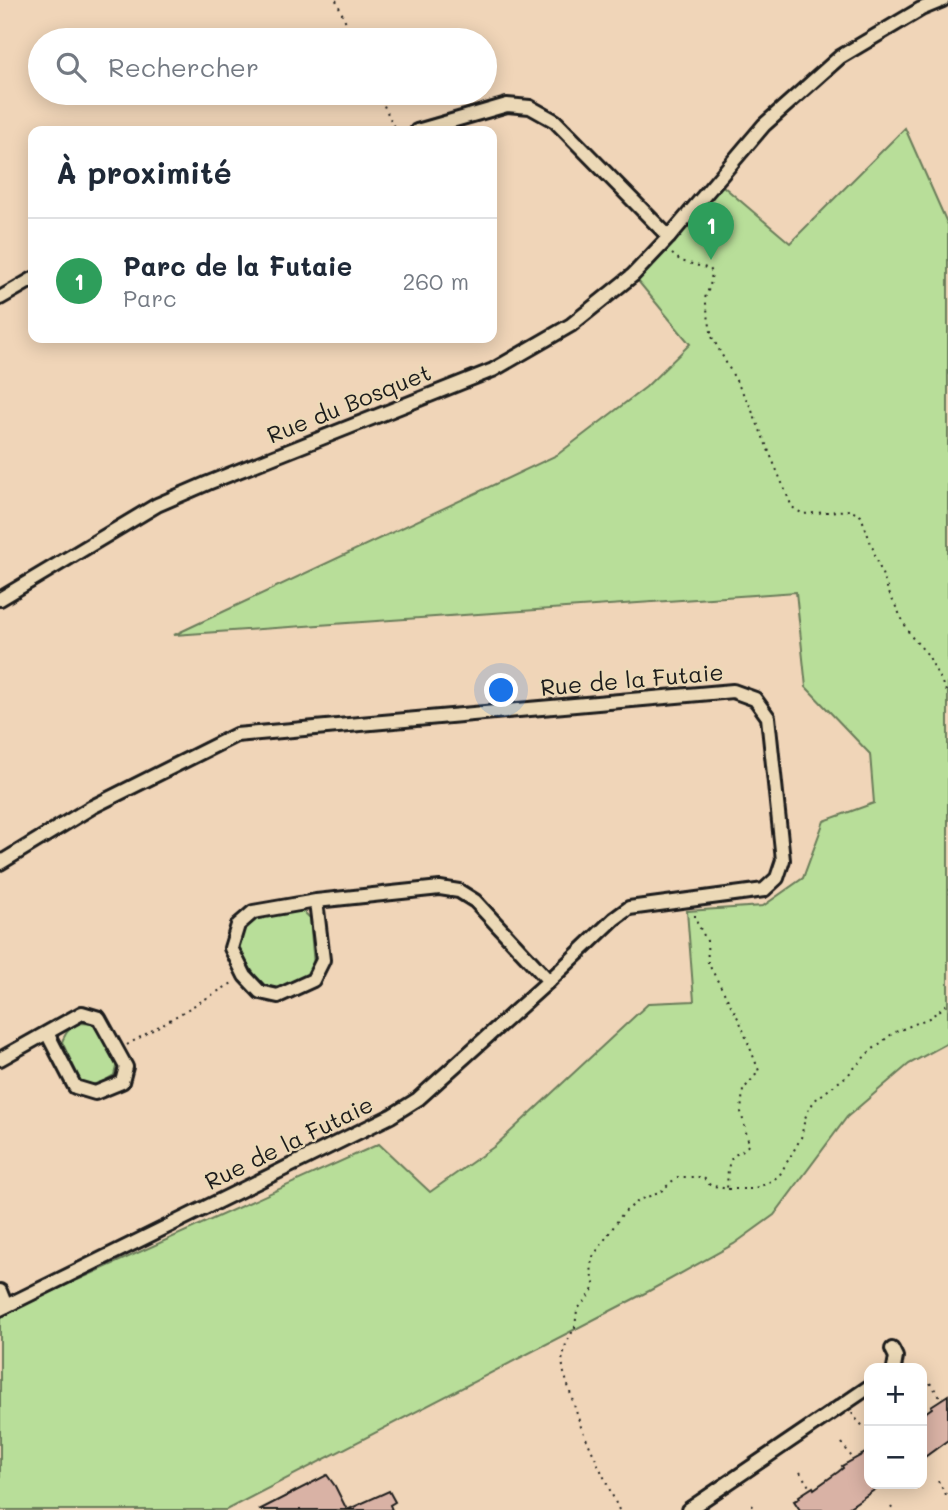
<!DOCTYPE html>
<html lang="fr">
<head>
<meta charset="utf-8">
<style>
	:root { --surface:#fff; --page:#f2f2f3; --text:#1f2937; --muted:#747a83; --line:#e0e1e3; --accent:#b45309 }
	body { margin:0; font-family:Mali,sans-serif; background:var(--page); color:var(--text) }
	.controls { position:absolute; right:21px; bottom:21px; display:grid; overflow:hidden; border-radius:14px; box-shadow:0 4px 18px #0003 }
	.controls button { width:63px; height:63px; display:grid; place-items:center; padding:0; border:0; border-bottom:2px solid var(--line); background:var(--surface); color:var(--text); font:35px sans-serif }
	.you { position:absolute; left:502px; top:691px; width:24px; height:24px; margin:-18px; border:5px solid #fff; border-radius:50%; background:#1a73e8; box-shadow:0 0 0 10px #1a73e833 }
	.badge { display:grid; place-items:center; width:46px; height:46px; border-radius:50%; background:var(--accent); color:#fff; font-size:23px; font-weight:700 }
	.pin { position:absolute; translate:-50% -58px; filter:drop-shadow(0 2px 4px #0008) }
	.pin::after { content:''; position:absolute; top:37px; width:24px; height:21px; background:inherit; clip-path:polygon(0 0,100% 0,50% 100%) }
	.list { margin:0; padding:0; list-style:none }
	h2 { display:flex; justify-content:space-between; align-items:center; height:91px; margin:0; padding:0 28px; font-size:30px }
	h2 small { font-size:23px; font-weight:400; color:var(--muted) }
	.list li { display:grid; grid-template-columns:46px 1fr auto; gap:21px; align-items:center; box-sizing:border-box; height:126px; padding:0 28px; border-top:2px solid var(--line) }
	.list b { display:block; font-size:26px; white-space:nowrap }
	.list p { margin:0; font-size:23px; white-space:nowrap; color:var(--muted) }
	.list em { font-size:23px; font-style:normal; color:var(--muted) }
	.icon { flex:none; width:38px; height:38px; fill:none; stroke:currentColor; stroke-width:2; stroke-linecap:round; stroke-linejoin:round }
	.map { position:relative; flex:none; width:948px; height:1510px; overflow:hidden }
	.search { position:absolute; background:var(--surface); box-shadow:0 4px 18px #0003; left:28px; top:28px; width:469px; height:77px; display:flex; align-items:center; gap:18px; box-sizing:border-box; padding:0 24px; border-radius:38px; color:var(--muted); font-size:26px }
	.panel { position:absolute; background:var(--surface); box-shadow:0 4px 18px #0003; left:28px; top:126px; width:469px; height:217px; border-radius:14px }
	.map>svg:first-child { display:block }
	.green { fill:#b8de99; stroke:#6a7d5a; stroke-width:2 }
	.building { fill:#d9b2a5; stroke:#1c1c1c; stroke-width:2 }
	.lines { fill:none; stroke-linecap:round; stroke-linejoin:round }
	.street-casing { stroke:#1c1c1c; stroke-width:18 }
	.path { stroke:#1c1c1c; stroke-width:2; stroke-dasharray:2 5; stroke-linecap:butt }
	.street { stroke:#ecd9b7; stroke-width:12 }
	.labels { text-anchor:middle; stroke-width:5; stroke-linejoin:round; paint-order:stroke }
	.street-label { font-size:23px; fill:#1c1c1c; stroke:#ecd9b7 }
</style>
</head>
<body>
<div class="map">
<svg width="948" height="1510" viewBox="0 0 948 1510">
	<rect width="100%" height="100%" fill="#f0d5b8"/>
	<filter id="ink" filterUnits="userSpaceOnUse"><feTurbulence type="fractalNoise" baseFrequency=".0143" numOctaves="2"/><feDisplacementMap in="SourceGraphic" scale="14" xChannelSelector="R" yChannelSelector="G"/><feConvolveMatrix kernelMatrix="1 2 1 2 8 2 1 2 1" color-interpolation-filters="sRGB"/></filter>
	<g filter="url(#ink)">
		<g class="green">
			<polygon points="905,128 948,225 948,1043 909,1064 847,1117 774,1215 734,1244 649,1291 226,1510 0,1510 0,1315 379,1144 430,1192 495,1146 649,1003 694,1001 687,911 763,906 803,878 824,821 874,803 870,754 806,687 796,592 174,635 557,455 646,387 690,344 633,275 717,181 790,243"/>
			<polygon points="301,909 310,918 314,966 310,976 278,989 262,987 238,948 243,928 255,918"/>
			<path d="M82,1023L93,1024L117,1063L114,1075C101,1083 95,1087 81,1082L62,1042C66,1031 71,1026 82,1023Z"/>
		</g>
		<g class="building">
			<polygon points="948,1395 948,1440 922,1459 922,1415 932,1408 931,1406"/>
			<polygon points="869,1451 869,1484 883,1484 845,1510 800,1510 794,1501 800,1498 799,1496 813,1487 814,1489 838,1472 843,1468 842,1466"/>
			<polygon points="327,1475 335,1486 347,1510 389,1491 395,1502 390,1505 392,1510 259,1510"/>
		</g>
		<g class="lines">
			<g class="street-casing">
				<g id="street">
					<polyline points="417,131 507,105 530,107 555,121 669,237"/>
					<polyline points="0,298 33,279"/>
					<polyline points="0,599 157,505 208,483 493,370 571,325 633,275 669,237 764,125 840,57 921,9 943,0"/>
					<polyline points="0,863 92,807 236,735 733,691 755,699 768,717 783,860 777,878 764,890 629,908 614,919 549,981 418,1099 391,1116 0,1309"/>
					<polyline points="316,901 323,960 313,980 278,996 260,992 245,976 231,948 238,925 253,912 316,901 440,888 459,891 475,901 549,981"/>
					<polyline points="0,1059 82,1013 99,1018 126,1067 122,1082 95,1093 75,1087 47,1033"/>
					<polyline points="0,1291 6,1306"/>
					<polyline points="892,1349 896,1357 894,1368"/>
					<polyline points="688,1510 869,1387"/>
				</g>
			</g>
			<g class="path">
				<polyline points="336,0 354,40"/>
				<polyline points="378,93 396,131"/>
				<polyline points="672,254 681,261 710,269 712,272 710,286 705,298 712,337 750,406 792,507 803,514 850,510 861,516 889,593 910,635 928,655 948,695"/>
				<polyline points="127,1045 234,982"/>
				<polyline points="728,1189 752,1189 766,1184 779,1176 801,1138 805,1118 809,1109 815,1100 848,1075 867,1054 893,1033 929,1018 943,1008 948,1002"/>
				<polyline points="930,1383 942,1399"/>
				<path d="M852,1413C855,1419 860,1422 864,1428"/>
				<polyline points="842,1443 853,1459"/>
				<polyline points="800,1472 810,1488"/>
				<polyline points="938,1481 948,1498"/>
				<polyline points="752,1505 756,1510"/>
				<polyline points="891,1507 893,1510"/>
				<path d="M619,1510L581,1427L564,1373L562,1361L566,1344L575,1327L577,1310L589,1296L593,1289L594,1283L591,1267L592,1258L623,1213L641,1199L659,1193L677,1177H703L710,1185L727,1189C728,1177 726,1162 735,1155C741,1151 745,1150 749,1144L741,1112L743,1090L759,1071L740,1022L708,963L707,941L695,919V911"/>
			</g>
			<use href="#street" class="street"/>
		</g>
	</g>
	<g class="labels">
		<g class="street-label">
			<text transform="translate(349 404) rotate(-22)" y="8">Rue du Bosquet</text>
			<text transform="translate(632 680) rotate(-5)" y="8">Rue de la Futaie</text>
			<text transform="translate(289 1143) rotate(-26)" y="8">Rue de la Futaie</text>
		</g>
	</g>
</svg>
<div class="controls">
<button>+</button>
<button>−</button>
</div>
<div class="you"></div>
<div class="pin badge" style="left:711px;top:260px;background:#2e9e5b">1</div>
<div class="search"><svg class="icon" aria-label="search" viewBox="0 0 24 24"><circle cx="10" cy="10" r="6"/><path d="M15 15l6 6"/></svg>Rechercher</div>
<section class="panel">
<h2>À proximité<small></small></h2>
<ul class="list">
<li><span class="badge" style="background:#2e9e5b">1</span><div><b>Parc de la Futaie</b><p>Parc</p></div><em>260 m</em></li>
</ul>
</section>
</div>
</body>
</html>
